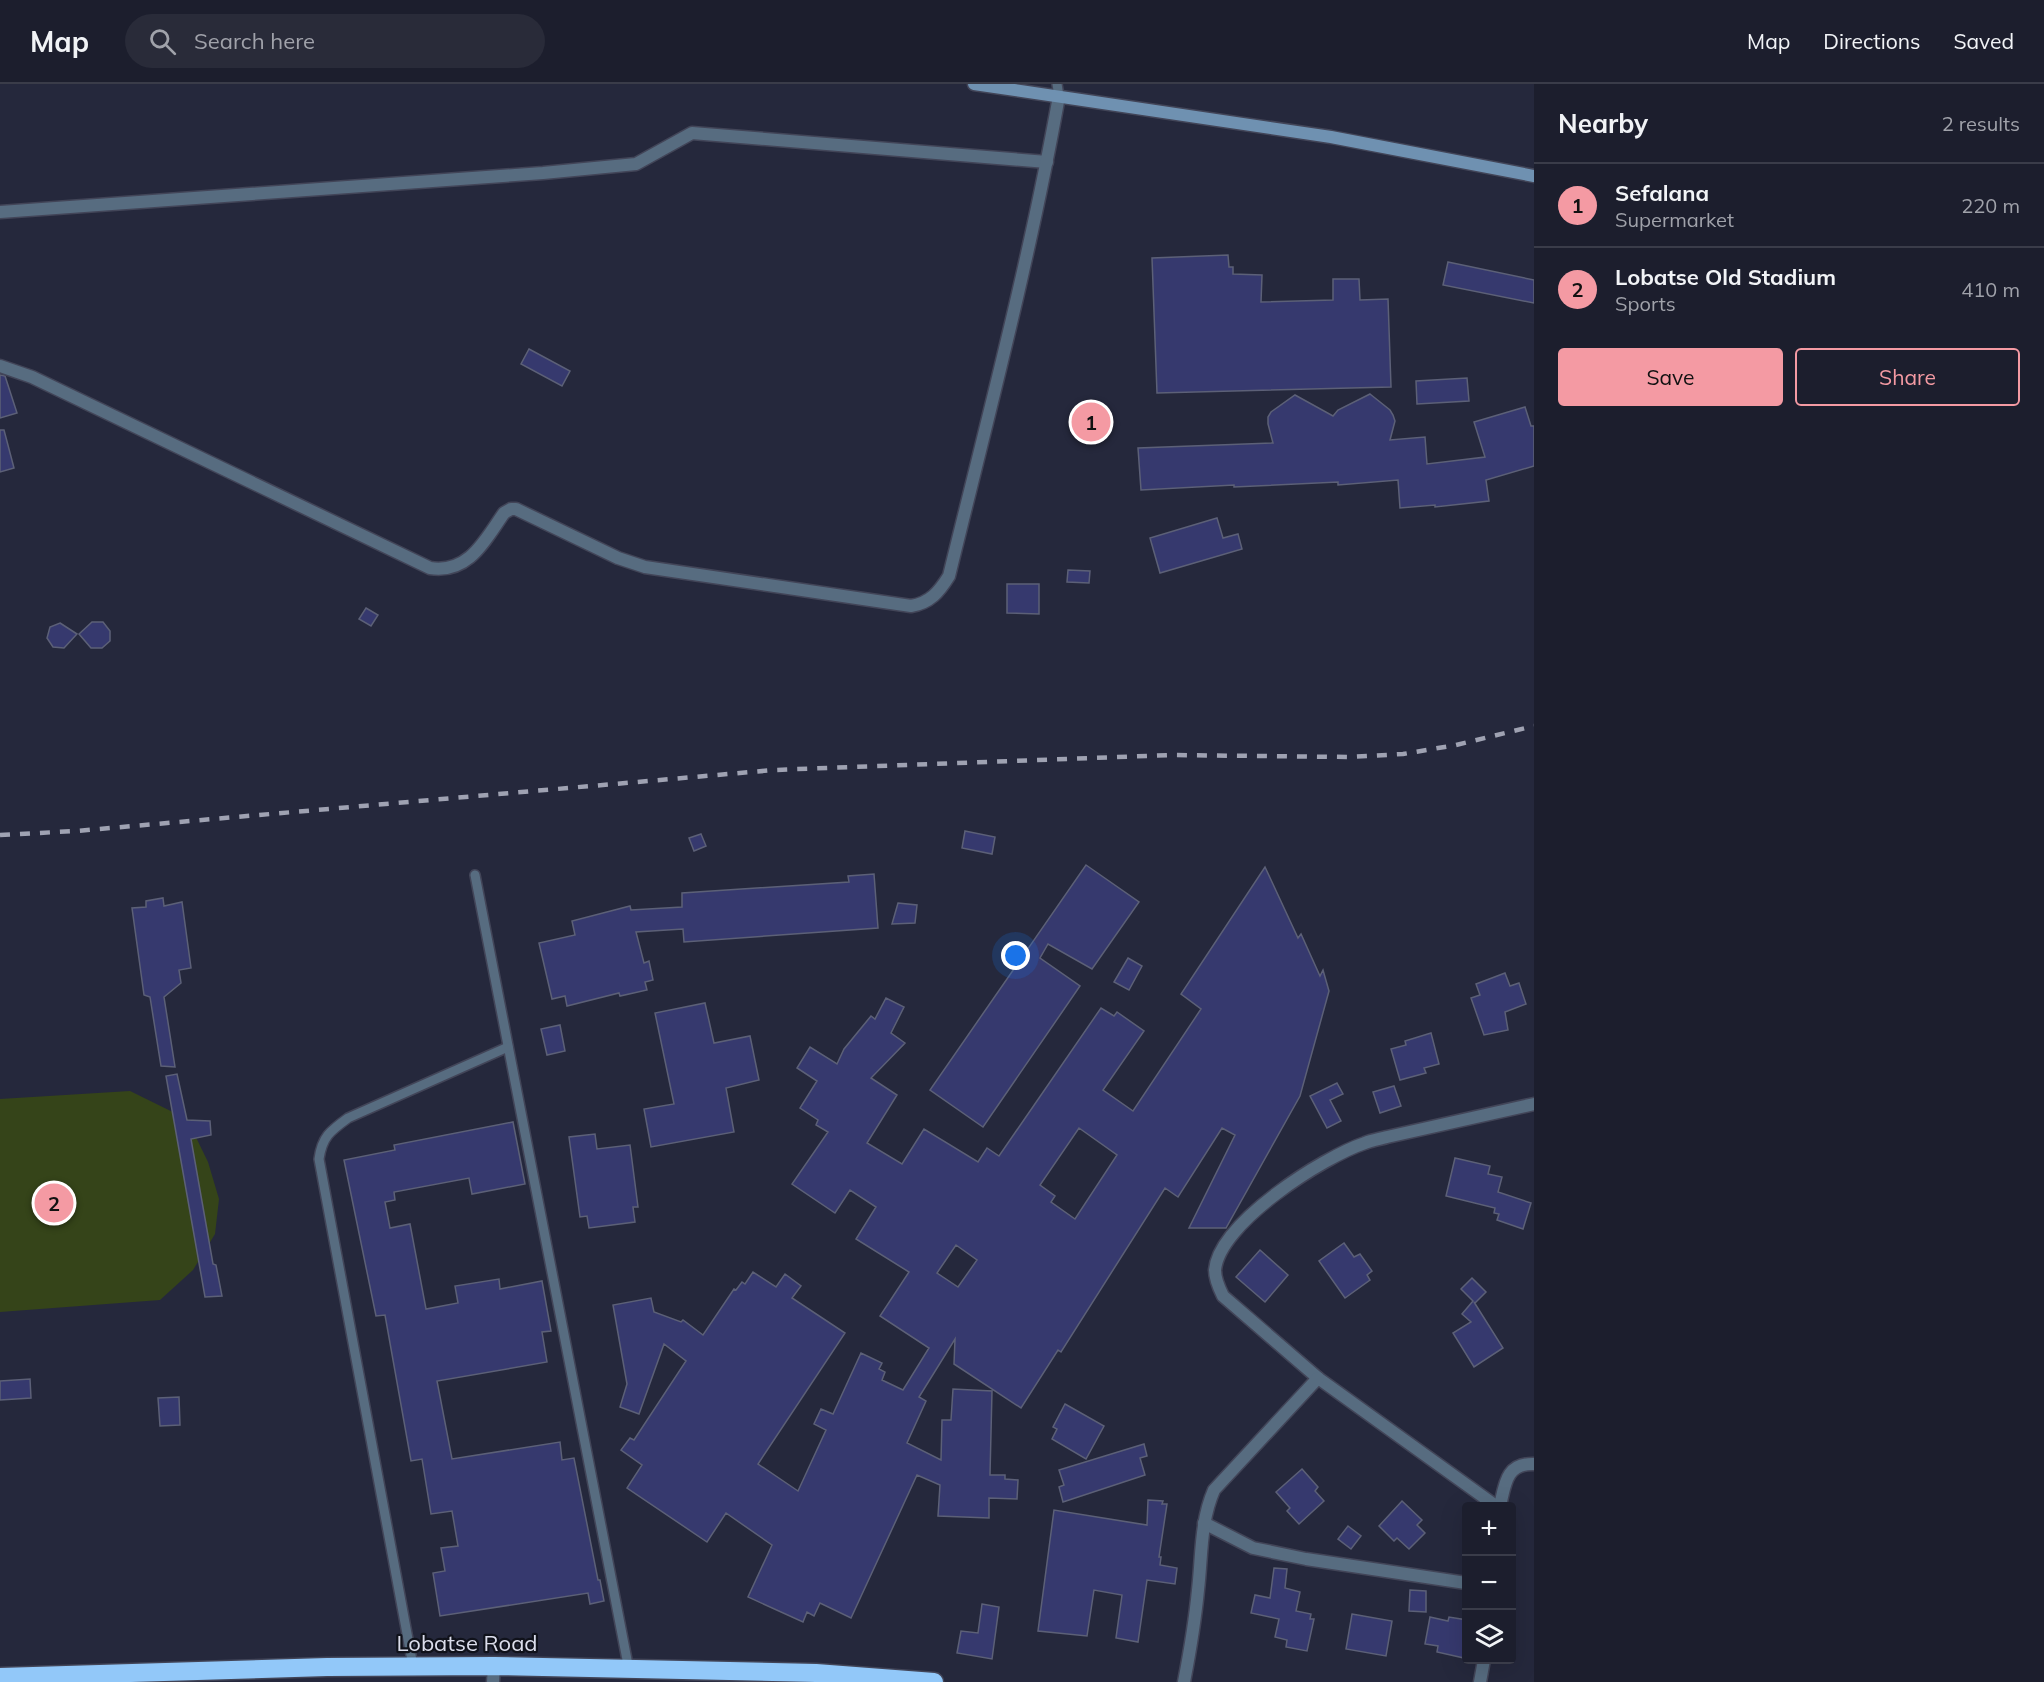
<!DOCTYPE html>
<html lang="en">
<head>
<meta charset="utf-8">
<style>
	:root { --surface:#1c1e2d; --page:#292b39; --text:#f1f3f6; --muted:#a0a2aa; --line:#3a3c49; --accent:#f49aa3 }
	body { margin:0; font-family:Mulish,sans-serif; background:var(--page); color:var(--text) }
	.controls { position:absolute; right:18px; bottom:18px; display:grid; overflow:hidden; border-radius:6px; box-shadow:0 6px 24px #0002 }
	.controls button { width:54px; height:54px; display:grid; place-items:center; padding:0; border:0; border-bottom:2px solid var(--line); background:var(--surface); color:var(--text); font:30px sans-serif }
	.you { position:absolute; left:1016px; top:872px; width:21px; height:21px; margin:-15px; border:4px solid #fff; border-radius:50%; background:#1a73e8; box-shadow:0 0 0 9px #1a73e833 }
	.badge { display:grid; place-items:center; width:39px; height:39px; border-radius:50%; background:var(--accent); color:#111; font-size:20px; font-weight:700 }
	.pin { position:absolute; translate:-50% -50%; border:3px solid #fff; box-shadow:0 2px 6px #0006 }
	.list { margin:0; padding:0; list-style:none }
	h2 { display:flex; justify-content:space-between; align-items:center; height:78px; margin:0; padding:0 24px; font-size:26px }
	h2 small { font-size:20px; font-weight:400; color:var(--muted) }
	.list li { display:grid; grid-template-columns:39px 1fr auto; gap:18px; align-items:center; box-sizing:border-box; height:84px; padding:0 24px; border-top:2px solid var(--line) }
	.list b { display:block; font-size:22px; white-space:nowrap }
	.list p { margin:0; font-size:20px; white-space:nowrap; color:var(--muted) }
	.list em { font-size:20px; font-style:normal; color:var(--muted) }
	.actions { display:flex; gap:12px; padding:18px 24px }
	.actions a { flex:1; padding:14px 0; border:2px solid var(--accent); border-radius:6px; text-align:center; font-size:21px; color:var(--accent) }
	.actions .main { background:var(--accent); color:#111 }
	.icon { flex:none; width:33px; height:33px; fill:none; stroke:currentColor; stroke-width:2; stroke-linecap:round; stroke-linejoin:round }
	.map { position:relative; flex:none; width:1534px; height:1598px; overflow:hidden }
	header { display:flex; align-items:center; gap:36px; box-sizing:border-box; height:84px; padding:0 30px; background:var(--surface); border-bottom:2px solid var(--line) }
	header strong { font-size:28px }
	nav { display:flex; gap:33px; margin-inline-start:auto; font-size:21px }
	.search { width:420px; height:54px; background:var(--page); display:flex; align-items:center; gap:15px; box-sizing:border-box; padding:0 21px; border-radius:33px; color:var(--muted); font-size:22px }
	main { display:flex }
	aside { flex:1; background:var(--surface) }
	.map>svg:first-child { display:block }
	.green { fill:#354419 }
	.building { fill:#36396e; stroke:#5c6077; stroke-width:1.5; fill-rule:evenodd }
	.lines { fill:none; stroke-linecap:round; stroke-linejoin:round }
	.lane-casing { stroke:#424558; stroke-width:12 }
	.street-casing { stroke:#424558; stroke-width:15 }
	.secondary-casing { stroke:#424558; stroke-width:15 }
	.highway-casing { stroke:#424558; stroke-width:21 }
	.lane { stroke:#576c80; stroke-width:9 }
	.street { stroke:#576c80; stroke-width:12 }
	.secondary { stroke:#6f91b1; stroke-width:12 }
	.highway { stroke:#92c8f9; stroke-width:18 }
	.rail { stroke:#9fa2b2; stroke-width:4.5; stroke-dasharray:10 10; stroke-linecap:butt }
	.labels { text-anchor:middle; stroke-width:4.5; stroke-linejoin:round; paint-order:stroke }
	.street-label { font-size:22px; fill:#dbddeb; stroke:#10121b }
</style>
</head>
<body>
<header>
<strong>Map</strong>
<div class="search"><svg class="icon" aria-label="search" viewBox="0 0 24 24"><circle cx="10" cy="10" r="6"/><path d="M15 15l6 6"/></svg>Search here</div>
<nav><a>Map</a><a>Directions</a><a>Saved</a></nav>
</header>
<main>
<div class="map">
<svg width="1534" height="1598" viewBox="0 0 1534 1598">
	<rect width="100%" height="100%" fill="#25283c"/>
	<polygon class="green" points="130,1007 187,1035 208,1078 219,1115 215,1150 193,1186 160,1216 0,1228 0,1015"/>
	<g class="building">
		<polygon points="1228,171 1229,183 1233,183 1233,190 1262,191 1261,218 1333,216 1333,195 1359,195 1360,216 1388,215 1391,303 1157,309 1152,174"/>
		<polygon points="1448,178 1534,196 1534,219 1443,201"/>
		<polygon points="529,265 570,287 562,302 521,280"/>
		<polygon points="0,291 5,292 17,329 0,334"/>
		<polygon points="1467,294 1469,317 1417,320 1416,297"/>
		<polygon points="1370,310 1390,326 1393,331 1395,337 1390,356 1425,353 1427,380 1485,373 1474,338 1525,323 1531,342 1534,342 1534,382 1486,396 1489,417 1435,423 1435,421 1400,424 1398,396 1338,401 1338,398 1234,403 1234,401 1141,406 1138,364 1273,359 1268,340 1268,333 1271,328 1295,311 1333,332 1338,326"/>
		<polygon points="0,346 4,346 14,384 0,388"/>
		<polygon points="1217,434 1223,454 1238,450 1242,465 1160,489 1150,454"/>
		<polygon points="1068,486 1090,487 1089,499 1067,498"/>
		<polygon points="1007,500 1039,500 1039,530 1007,529"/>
		<polygon points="366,524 378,531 371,542 359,535"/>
		<polygon points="92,538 103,538 110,547 110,557 102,564 91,564 79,550"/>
		<polygon points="60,539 77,550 64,564 53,563 47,554 50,543"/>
		<polygon points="965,747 995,753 992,770 962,764"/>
		<polygon points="701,750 706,762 694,767 689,754"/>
		<polygon points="1086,781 1139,818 1092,885 1048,860 1040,874 1080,902 983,1043 930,1006"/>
		<path d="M1265,783L1298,854L1301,850L1320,892L1323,886L1329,907L1300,1012L1226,1144H1189L1235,1051L1222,1044L1178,1113L1165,1104L1061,1268L1058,1266L1021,1324L954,1280L955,1255L919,1313L926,1317L907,1359L941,1376L942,1336H951L953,1305L992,1307L990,1391H1005V1395L1018,1396L1017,1415L989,1414V1434L938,1432L940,1401L917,1391L851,1534L820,1519L814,1532L807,1528L803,1538L748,1513L772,1461L726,1429L707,1458L627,1404L642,1381L621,1366L630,1354L634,1356L686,1277L664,1260L639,1330L620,1323L627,1300L613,1221L651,1214L654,1228L681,1238L683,1236L703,1251L734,1205L736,1206L742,1198L745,1200L753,1188L776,1203L785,1190L801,1202L792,1214L845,1249L758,1380L798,1407L826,1346L814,1340L821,1325L833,1330L861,1269L882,1279L879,1285L885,1288L882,1296L903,1306L929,1264L880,1232L909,1188L856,1155L876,1123L850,1106L835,1129L792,1100L828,1048L816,1041L818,1036L800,1024L817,997L797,984L810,963L837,980L844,965L871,932L875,935L886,914L904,923L891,949L905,959L871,994L897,1011L867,1059L902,1080L924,1045L978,1078L987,1064L999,1072L1101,924L1114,932L1117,928L1144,947L1103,1006L1133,1027L1201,925L1181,910ZM1079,1044L1117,1071L1075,1135L1051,1118L1055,1112L1040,1101ZM956,1161L977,1176L958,1203L937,1189Z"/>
		<polygon points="874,790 878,844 684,858 683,845 636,848 644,879 649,877 653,896 645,898 647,906 620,912 619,909 567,922 565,912 552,915 539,859 575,851 572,837 630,822 631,826 682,823 682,809 849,798 848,792"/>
		<polygon points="163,814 164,822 182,818 191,884 179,886 181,899 164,913 175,983 161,982 150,913 144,911 132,824 146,823 146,817"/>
		<polygon points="898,819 917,821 915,839 892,840"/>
		<polygon points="1128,874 1142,882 1129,906 1114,898"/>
		<polygon points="1505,889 1510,902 1519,899 1526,920 1505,928 1508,946 1484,951 1471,914 1480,911 1476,900"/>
		<polygon points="705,919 714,959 750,952 759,996 726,1004 734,1048 651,1063 644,1025 674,1020 655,929"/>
		<polygon points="560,941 565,967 547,971 541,945"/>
		<polygon points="1431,949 1439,980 1424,984 1426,989 1400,996 1391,965 1406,961 1405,957"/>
		<polygon points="177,990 187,1036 210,1037 211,1051 191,1055 213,1180 216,1181 222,1212 205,1213 166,992"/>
		<polygon points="1337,999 1343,1010 1330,1016 1341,1037 1327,1044 1310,1012"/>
		<polygon points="1394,1002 1401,1022 1380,1029 1373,1008"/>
		<polygon points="513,1038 525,1100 472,1110 469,1094 394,1108 395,1116 385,1118 390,1144 410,1140 426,1225 458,1219 455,1202 499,1195 500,1205 542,1197 551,1247 542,1248 547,1278 437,1297 452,1375 560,1358 562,1376 574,1374 598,1496 600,1496 604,1517 590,1520 588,1509 440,1532 433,1489 445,1487 441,1464 458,1462 452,1427 431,1430 422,1375 411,1377 385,1231 376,1232 344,1076 395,1066 394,1061"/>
		<polygon points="595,1050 597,1065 630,1061 638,1123 633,1123 635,1138 589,1144 587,1132 580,1133 569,1053"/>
		<polygon points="1455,1074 1490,1082 1488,1090 1502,1093 1498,1108 1531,1119 1523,1145 1497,1136 1499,1130 1494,1129 1495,1124 1446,1112"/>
		<polygon points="1344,1159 1354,1173 1360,1170 1372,1187 1367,1191 1370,1196 1345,1214 1319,1177"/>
		<polygon points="1260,1166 1288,1191 1265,1218 1236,1193"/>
		<polygon points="1472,1194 1486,1208 1475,1219 1474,1218 1503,1264 1474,1283 1453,1249 1471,1238 1462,1230 1473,1217 1461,1205"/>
		<polygon points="30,1295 31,1314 0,1316 0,1297"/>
		<polygon points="179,1313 180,1341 160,1342 158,1314"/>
		<polygon points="1065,1320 1104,1342 1086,1375 1052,1355 1057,1345 1053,1343"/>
		<polygon points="1144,1360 1147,1372 1140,1374 1145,1391 1063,1418 1059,1403 1064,1401 1059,1386"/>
		<polygon points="1302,1385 1318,1403 1315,1407 1324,1417 1299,1440 1287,1427 1290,1424 1276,1408"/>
		<polygon points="1148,1416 1163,1417 1162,1420 1167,1420 1159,1473 1161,1473 1160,1481 1177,1484 1175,1500 1147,1496 1138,1558 1116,1554 1122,1511 1094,1506 1087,1552 1038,1547 1054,1426 1147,1441"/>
		<polygon points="1402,1417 1422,1436 1417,1441 1425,1449 1409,1465 1397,1454 1394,1457 1379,1442"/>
		<polygon points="1348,1442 1361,1452 1351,1465 1338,1455"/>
		<polygon points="1274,1484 1287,1485 1285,1504 1300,1508 1296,1527 1311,1530 1310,1535 1314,1535 1307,1567 1286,1563 1287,1556 1275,1553 1279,1535 1251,1529 1255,1511 1270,1514"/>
		<polygon points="1410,1506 1426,1507 1426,1528 1409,1527"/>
		<polygon points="982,1520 999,1523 992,1575 957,1569 961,1547 978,1549"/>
		<polygon points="1352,1530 1392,1537 1386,1572 1346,1565"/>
		<polygon points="1430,1533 1448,1537 1449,1533 1467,1536 1467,1564 1464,1574 1437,1568 1438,1562 1425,1560"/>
	</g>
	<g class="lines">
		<g class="lane-casing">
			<g id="lane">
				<polyline points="1057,0 1059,12"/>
				<polyline points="475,791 629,1586"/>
				<path d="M413,1582L319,1075C322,1053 330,1047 348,1034L508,963"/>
			</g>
		</g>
		<g class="street-casing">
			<g id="street">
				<polyline points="0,128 543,89 636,80 692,49 1047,78"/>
				<path d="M0,282L32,293L430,484C469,490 485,456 504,429L511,425H516L618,474L645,483L911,522C930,519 939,508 949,492C988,333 1030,174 1059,12"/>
				<path d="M1496,1422L1318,1294L1223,1212C1219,1204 1215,1195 1215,1186C1219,1139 1323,1073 1365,1059C1372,1056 1380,1055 1387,1053L1534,1020"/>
				<path d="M1500,1422C1505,1400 1506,1379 1534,1380"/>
				<polyline points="1204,1439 1253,1464 1306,1475 1466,1499"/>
				<polyline points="493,1598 494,1582"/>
				<path d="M1184,1598C1190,1567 1195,1537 1198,1506C1202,1472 1200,1438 1214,1406L1318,1294"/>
				<polyline points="1480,1598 1484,1576"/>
			</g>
		</g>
		<g class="secondary-casing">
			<polyline id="secondary" points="974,0 1331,53 1534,92"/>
		</g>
		<g class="highway-casing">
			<polyline id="highway" points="0,1593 327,1583 494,1582 816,1589 934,1598"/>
		</g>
		<use href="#lane" class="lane"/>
		<use href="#street" class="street"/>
		<use href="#secondary" class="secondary"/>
		<use href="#highway" class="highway"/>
		<polyline class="rail" points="0,751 76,747 774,686 1171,671 1349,673 1403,670 1456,661 1534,642"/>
	</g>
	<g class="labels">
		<g class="street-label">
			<text x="467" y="1567">Lobatse Road</text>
		</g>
	</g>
</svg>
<div class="controls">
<button>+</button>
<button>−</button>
<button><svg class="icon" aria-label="layers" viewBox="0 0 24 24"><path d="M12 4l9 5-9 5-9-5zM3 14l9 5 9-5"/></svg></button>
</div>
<div class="you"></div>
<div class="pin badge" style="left:1091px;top:338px">1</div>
<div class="pin badge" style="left:54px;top:1119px">2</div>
</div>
<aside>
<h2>Nearby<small>2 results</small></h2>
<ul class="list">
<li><span class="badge">1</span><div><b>Sefalana</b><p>Supermarket</p></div><em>220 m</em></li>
<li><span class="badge">2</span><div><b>Lobatse Old Stadium</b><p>Sports</p></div><em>410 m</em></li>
</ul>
<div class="actions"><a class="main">Save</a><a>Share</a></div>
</aside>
</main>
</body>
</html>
